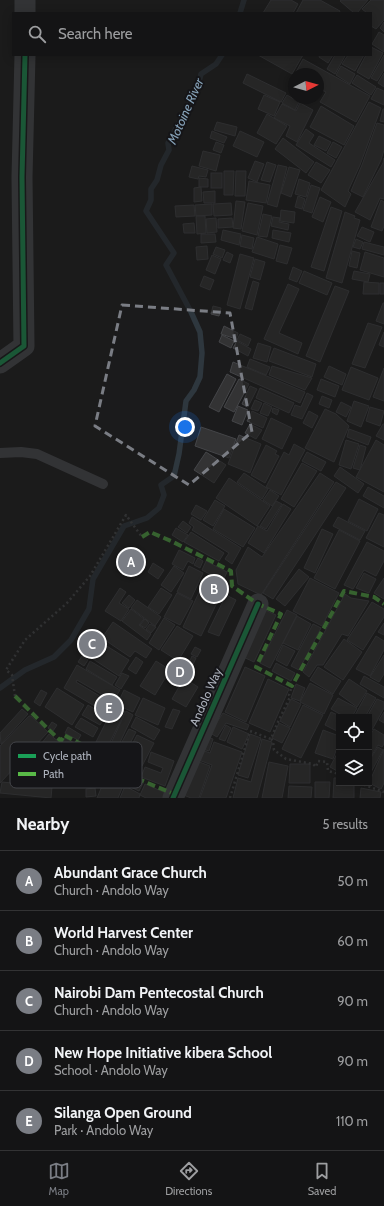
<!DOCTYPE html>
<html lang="en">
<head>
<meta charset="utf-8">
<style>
	:root { --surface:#141415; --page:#1d1d1e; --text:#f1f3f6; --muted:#9d9ea0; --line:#333334; --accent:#7a7d84 }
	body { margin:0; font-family:Cabin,sans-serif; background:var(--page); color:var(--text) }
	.controls { position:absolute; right:12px; bottom:12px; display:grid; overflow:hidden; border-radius:0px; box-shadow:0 2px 10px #0003 }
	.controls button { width:36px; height:36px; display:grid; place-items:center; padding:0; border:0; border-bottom:1px solid var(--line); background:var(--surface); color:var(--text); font:20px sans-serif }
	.compass { position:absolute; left:288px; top:68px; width:36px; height:36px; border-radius:50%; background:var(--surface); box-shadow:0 2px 10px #0003; rotate:84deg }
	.you { position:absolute; left:185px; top:427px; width:14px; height:14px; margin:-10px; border:3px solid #fff; border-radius:50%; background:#1a73e8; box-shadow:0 0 0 6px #1a73e833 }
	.badge { display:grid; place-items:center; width:26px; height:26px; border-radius:50%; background:var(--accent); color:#fff; font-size:13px; font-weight:700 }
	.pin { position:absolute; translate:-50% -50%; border:2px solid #fff; box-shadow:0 1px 4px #0006 }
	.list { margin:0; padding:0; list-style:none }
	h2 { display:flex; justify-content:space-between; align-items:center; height:52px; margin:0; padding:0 16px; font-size:17px }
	h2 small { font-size:13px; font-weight:400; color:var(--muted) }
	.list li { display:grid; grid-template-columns:26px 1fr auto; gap:12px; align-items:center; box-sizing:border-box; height:60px; padding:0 16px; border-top:1px solid var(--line) }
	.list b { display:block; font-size:15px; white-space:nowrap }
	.list p { margin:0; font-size:13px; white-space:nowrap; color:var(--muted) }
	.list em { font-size:13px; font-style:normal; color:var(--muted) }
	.icon { flex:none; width:22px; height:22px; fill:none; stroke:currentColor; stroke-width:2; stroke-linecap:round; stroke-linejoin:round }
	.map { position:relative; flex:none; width:384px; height:798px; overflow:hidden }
	.search { position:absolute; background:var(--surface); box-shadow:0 2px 10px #0003; left:12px; right:12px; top:12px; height:44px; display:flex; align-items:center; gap:10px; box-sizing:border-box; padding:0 14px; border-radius:0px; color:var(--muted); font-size:15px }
	.sheet { height:352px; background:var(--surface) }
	nav { display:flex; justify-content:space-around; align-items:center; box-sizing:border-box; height:56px; border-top:1px solid var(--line); background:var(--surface); font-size:11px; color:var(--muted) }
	nav a { display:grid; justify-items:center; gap:2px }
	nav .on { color:var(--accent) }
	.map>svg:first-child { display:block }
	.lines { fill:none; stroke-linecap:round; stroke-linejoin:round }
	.stream { stroke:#2e373e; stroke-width:5.5 }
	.building { fill:#333334; stroke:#444548 }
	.path { stroke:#4b4d4f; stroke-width:2.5; stroke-dasharray:2 3; stroke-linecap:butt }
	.lane { stroke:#4f5155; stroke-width:10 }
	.street { stroke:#4f5155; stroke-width:21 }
	.quiet { stroke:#58b947; stroke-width:4; stroke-dasharray:8 4; stroke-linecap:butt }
	.cycleway-casing { stroke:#151518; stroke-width:8 }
	.cycleway { stroke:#1a9f57; stroke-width:5 }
	.marked { fill:none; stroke:#7a7d84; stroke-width:3; stroke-dasharray:8 5; stroke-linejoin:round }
	.labels { text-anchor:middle; stroke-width:4; stroke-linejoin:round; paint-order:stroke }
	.street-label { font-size:12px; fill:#adb2bc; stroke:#151518 }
	.water-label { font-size:13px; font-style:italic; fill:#85a1b7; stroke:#151518 }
	.key { fill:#151518; stroke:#434449; stroke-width:1 }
	.key-label { font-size:11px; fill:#adb2bc }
</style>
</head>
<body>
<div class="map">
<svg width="384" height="798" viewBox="0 0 384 798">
	<rect width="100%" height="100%" fill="#1b1b1c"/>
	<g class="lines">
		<g class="stream">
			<polyline points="240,13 244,0"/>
			<polyline points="0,688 25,670 54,657 71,640 89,609 93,579 124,526 147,518 159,508 164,495 161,485 174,476 179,454 186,401 194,390 200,377 202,353 200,332 191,312 166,265 174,253 146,211 151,200 151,189 157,180 161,165 169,150 168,143 197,89 201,74 216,64 222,55"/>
		</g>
	</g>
	<g class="building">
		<polygon points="271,0 291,0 298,4 293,13 263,13"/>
		<polygon points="303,0 320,0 340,11 339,13 296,13"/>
		<polygon points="341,0 368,0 357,13 354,13 340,1"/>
		<polygon points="371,0 384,0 384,20 376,29 371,26 371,13 367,13 362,9"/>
		<polygon points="384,22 384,32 380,28"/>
		<polygon points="379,32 384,35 384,52 372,44"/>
		<polygon points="371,47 383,53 369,79 357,72 366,55 371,55"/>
		<polygon points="258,55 303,55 292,74"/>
		<polygon points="320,55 333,55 328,63 319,57"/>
		<polygon points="335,55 342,55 345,56 335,74 327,69"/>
		<polygon points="348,55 364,55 355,71 342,64"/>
		<polygon points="384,55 384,70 377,81 371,78"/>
		<polygon points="303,59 370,96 356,122 320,102 326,92 318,88 318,74 295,74"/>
		<polygon points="341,66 355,74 350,84 336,75"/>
		<polygon points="384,73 384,87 378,83"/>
		<polygon points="247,74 286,93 281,102 243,83"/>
		<polygon points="357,75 376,87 371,95 352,83"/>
		<polygon points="377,88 384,91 384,105 371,99"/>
		<polygon points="264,95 280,102 274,116 258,109"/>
		<polygon points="287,95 299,102 295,110 282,103"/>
		<polygon points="369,102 381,108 360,165 348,191 351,194 345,207 321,190"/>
		<polygon points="300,103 313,110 297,142 286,136 290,126 274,118 282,104 296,111"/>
		<polygon points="321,106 354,126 344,145 310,127"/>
		<polygon points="383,109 384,109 384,122 380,121"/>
		<polygon points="267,114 287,126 276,144 257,133"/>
		<polygon points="217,122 237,127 235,136 214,130"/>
		<polygon points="377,123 384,125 384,150 381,160 363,197 351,191 362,165"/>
		<polygon points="306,129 314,135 309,143 335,160 331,167 296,145"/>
		<polygon points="212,131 227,137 224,143 210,138"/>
		<polygon points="240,131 264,142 257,157 233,146"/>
		<polygon points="319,136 331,142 326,151 314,145"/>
		<polygon points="283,138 314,162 306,173 275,149"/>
		<polygon points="216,142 224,145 221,153 213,150"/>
		<polygon points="333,142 342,147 336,158 327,153"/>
		<polygon points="203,151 220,155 216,171 199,166"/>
		<polygon points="384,158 384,199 380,198 370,220 355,212 383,163"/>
		<polygon points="255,161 264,164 257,182 248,178"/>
		<polygon points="267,162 276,165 270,182 261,180"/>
		<polygon points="316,162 330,170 321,183 308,175"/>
		<polygon points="278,165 287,167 277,207 267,204"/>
		<polygon points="192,166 208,170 206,177 199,176 198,179 189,177"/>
		<polygon points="289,167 300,170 291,197 281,193"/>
		<polygon points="224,171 234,171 233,195 224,195"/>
		<polygon points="236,171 246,171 245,196 235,196"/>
		<rect x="211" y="173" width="11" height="15"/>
		<polygon points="199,178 208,179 208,187 199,187"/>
		<polygon points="299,179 310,183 306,197 295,194"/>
		<polygon points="249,181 270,185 266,203 246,200"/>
		<polygon points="311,185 320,188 312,213 303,210"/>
		<polygon points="201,187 202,201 194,202 194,188"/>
		<polygon points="215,191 215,203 204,203 203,192"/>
		<polygon points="298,196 305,199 302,209 295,207"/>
		<polygon points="320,197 331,202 323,222 312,217"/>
		<polygon points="381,200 384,202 384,226 382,231 371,227"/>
		<polygon points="236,201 245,202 241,229 233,228"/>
		<polygon points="231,203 232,215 214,216 213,204"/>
		<polygon points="248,203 263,206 257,235 242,231"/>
		<polygon points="212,204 212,215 196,216 195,205"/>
		<polygon points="194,205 195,216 176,217 175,206"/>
		<polygon points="331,207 342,211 324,271 311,267"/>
		<polygon points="281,210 295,212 294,223 280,221"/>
		<polygon points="345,212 355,216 354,218 360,220 342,283 326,278"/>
		<polygon points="263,214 272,216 267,237 258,236"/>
		<polygon points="196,216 205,216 206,233 197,234"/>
		<polygon points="273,217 280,218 279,222 289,224 288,230 271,226"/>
		<polygon points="216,218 217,232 207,233 206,219"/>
		<polygon points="232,218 233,227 218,228 218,219"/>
		<polygon points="194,223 195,233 184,233 183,224"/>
		<polygon points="362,227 374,232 370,242 357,236"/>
		<polygon points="223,230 241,234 239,245 221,240"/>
		<polygon points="273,230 291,233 289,242 272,238"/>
		<polygon points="201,234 215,234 216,242 201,243"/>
		<polygon points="242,235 254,238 252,249 240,246"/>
		<polygon points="257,237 278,244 274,259 252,252"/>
		<polygon points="356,239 363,242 360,249 353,247"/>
		<polygon points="364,242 384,247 384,255 362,249"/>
		<polygon points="280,245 292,248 287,264 276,261"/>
		<polygon points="207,246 208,259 197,260 196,247"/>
		<polygon points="216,247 225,250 222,258 213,254"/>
		<polygon points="352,251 360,253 357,268 349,266"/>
		<polygon points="227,252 233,255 230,263 223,260"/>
		<polygon points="365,252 384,258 384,277 360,270"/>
		<polygon points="240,254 254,258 240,309 227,305"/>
		<polygon points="212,255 221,259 215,274 206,270"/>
		<polygon points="255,259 265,262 260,280 250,277"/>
		<polygon points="293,267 302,271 297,282 289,279"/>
		<polygon points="304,271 332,283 327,295 299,283"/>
		<polygon points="354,271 370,274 368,282 352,279"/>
		<polygon points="204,276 214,280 210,290 200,286"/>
		<polygon points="253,281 259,283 252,310 245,308"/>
		<polygon points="364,282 379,283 379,294 363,294"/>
		<rect x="380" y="283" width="4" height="11"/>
		<polygon points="288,284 299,289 279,333 302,343 298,354 264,339"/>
		<polygon points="335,286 349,291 320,362 306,356"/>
		<polygon points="383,303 384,303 384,324 376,321"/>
		<polygon points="213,306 221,308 219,316 211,314"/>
		<polygon points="368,323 382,327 365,368 352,364"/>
		<polygon points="224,326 238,333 236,339 221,334"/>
		<polygon points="384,332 384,347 379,345"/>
		<polygon points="240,334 251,339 248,346 237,340"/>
		<polygon points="222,335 234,341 231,348 219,342"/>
		<polygon points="237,341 251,349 248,356 233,348"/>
		<polygon points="258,343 271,347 267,362 253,358"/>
		<polygon points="274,348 316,364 312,377 269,361"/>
		<polygon points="250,359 270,367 266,375 247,367"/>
		<polygon points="233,362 305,392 300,403 230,372"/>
		<polygon points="272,366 312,378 305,390 269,375"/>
		<polygon points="329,366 346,374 342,385 324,377"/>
		<polygon points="351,367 378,378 369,400 342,390"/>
		<polygon points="384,368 384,401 373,397"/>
		<polygon points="227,374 236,379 219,412 209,407"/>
		<polygon points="239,379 249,384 234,412 224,407"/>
		<polygon points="321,379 339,386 335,397 317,390"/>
		<polygon points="250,386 257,389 248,407 242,404"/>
		<polygon points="260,388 294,403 289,413 256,398"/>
		<polygon points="307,393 313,396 302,419 291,415 295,405 301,407"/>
		<polygon points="322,396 332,400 329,408 319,404"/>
		<polygon points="255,400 262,403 258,411 251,409"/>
		<polygon points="354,401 369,406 361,427 347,421"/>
		<polygon points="341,402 351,407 346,417 336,412"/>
		<polygon points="264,403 272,407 268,416 260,413"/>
		<polygon points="238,406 248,410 242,425 232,421"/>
		<polygon points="370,407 384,411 380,426 366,421"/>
		<polygon points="273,408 279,410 277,415 272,412"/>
		<polygon points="325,409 336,414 349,426 334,462 305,448"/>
		<polygon points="252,411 267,418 263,428 247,421"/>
		<polygon points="309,411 318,416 312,428 303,423"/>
		<polygon points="271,418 292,428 282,449 262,439"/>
		<polygon points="250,424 262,430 256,439 245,433"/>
		<polygon points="383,424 384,424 384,440 376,436"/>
		<polygon points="201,427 236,439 229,458 195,446"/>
		<polygon points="349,429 371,437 368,445 347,437"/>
		<polygon points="239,435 261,444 250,473 228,464"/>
		<polygon points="346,440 359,444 351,469 339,465"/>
		<polygon points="376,440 384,445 384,492 356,477"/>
		<polygon points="294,444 305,450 281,495 266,487 284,452 289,455"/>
		<polygon points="266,445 277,451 275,454 279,456 265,483 251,475"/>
		<polygon points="360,445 366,447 360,470 353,468"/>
		<polygon points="206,452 226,465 214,483 194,470"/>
		<polygon points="307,452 326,462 321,471 302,461"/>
		<polygon points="302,463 317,471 294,507 281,499"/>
		<polygon points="340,467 364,484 358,493 334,476"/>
		<polygon points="244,473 268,489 262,499 237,482"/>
		<polygon points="320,473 334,482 261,595 238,584 236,570 248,547 262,557"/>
		<polygon points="229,478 270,506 257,526 216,498"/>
		<polygon points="336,482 346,488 273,599 263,593"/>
		<polygon points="368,487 384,496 384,508 363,496"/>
		<polygon points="270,490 279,496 272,506 263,500"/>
		<polygon points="359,499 378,509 367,531 348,521"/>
		<polygon points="215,500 225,506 213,526 203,520"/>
		<polygon points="276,501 282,504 266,529 260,526"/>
		<polygon points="283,504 291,509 264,553 248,543 258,526 267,531"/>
		<polygon points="196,505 207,511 201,520 191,514"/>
		<polygon points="224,509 255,528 243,547 213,529"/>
		<polygon points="379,513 384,515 384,547 366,538"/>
		<polygon points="192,517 241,548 232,564 225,559 229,553 192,530 194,527 189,523"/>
		<polygon points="338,517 365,531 360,540 333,526"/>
		<polygon points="183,521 191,527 187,533 178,527"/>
		<polygon points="176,528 188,535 183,542 172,535"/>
		<polygon points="322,529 333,534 315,573 304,568"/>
		<polygon points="339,530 360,541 335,589 314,578"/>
		<polygon points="191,532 224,553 219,561 184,542"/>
		<polygon points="367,542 384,551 384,561 376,576 364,570 353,589 344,585"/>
		<polygon points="179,550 195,558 193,564 188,561 183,570 172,564"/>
		<polygon points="198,558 203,561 200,568 194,565"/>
		<polygon points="206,561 227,572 223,581 202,570"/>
		<polygon points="153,563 164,570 158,579 148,572"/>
		<polygon points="174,566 184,573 171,592 161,585"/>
		<polygon points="189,566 203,573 191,599 177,592"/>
		<polygon points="299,569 309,577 285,606 276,599"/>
		<polygon points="364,573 376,579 369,593 356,588"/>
		<polygon points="206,577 225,586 201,636 183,627"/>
		<polygon points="310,578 339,593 322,626 293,611"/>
		<polygon points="384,578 384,599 374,593"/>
		<polygon points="120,588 126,592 119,603 129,609 121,621 105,611"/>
		<polygon points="161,588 172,595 159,614 148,607"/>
		<polygon points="177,593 193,601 180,625 164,617"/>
		<polygon points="345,594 351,598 369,601 348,636 342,634 323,665 317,665 309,677 303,672"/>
		<polygon points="129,595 135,600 129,608 122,603"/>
		<polygon points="226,595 236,600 219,636 208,632"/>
		<polygon points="137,600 161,617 155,626 131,608"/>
		<polygon points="372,602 384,609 384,617 363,650 347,640"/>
		<polygon points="131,609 144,619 139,625 151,634 147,640 122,621"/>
		<polygon points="263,609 276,615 254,662 241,656"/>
		<polygon points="287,610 297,615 270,668 260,663"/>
		<polygon points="297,616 311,624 298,650 283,643"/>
		<polygon points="164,618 175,625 159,650 149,643"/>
		<polygon points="145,619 149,623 145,628 140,625"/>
		<polygon points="113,622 152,649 146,658 135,651 130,657 102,638"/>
		<polygon points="384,623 384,635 378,632"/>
		<polygon points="150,624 156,627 151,633 146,629"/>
		<polygon points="313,624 321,628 299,670 291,666"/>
		<polygon points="177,626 193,636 178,661 161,650"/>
		<polygon points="376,636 384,641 384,650 370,676 356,669"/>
		<polygon points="93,638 99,642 89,658 83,654"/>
		<polygon points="344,639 362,652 343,680 324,667"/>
		<polygon points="102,643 129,660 119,676 93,659"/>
		<polygon points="283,645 295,651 287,666 276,660"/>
		<polygon points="195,647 201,650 197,657 191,654"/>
		<polygon points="384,655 384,674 379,682 370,677"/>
		<polygon points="82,656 88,660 84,666 78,662"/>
		<polygon points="192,656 196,658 192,667 188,665"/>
		<polygon points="136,657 143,662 136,674 128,669"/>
		<polygon points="90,661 117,677 112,685 86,669"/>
		<polygon points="156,661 170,670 155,695 140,686"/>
		<polygon points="276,663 295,673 291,681 272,671"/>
		<polygon points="77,665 120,690 113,701 77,680 76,682 103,698 98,708 64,688"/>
		<polygon points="245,667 265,676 246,722 225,712"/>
		<polygon points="318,667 341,681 333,694 310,680"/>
		<polygon points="122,673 129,676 121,689 115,685"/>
		<polygon points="364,676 384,687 384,698 360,684"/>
		<polygon points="184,678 198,687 186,707 172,699"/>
		<polygon points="268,679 289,689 270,732 249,723"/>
		<polygon points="349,679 367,691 357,707 339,694"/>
		<polygon points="310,683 333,695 324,714 300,702"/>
		<polygon points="296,684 305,688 300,701 291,698"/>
		<polygon points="57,688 84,705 72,725 45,707"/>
		<polygon points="41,690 47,693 40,706 34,702"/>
		<polygon points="124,690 140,698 133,712 117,705"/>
		<polygon points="367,693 376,698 365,717 354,717"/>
		<polygon points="143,698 165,708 158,725 135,715"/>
		<polygon points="338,698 357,708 352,717 345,717 331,709"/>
		<polygon points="291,699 301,704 290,727 280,721"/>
		<polygon points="377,699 384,702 384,708 372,730 369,728 369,717 367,717"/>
		<polygon points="88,705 106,716 100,725 82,715"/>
		<polygon points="303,705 323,715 301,758 282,749"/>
		<polygon points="114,706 125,712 105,752 94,746"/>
		<polygon points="22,709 28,714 1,744 0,733"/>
		<polygon points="173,709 180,711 172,729 165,727"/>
		<polygon points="126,711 133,715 113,757 106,754"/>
		<polygon points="331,712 342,717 339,717 339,732 325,725"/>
		<polygon points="384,712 384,723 379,720"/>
		<polygon points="223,713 249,725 247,730 226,723 217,737 210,733"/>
		<polygon points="29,716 31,716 48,732 0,783 0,746"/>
		<polygon points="136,717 160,730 154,740 131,727"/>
		<polygon points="81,718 98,728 93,737 75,727"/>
		<polygon points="52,722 57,725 53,731 48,728"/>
		<polygon points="279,723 290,728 282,743 272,738"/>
		<polygon points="226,725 231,728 225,741 219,739"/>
		<polygon points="68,727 81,735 78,740 65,733"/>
		<polygon points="233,727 249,734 242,749 227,742"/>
		<polygon points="129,729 136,732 124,755 117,751"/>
		<polygon points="374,729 384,735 384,744 382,747 378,745 369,760 369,737"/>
		<polygon points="323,730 339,736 339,742 333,759 315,753"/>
		<polygon points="49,734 59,742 48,757 37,749"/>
		<polygon points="250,734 261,738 248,778 238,775"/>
		<polygon points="137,735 154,743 142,766 125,758"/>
		<polygon points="208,737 213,739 209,751 203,749"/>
		<polygon points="65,738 108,761 96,784 53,761"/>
		<polygon points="262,739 272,742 257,798 233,798 238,778 251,782"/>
		<polygon points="214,742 242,752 226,798 200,798 212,765 196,759 199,749 210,753"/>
		<polygon points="378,747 383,750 369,776 369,761"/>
		<polygon points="384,749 384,783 381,789 369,783"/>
		<polygon points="339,750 339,772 330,767"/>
		<polygon points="151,752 174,761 165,786 141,777 145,767 161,773 163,768 148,762"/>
		<polygon points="194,760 210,766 199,798 191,798 181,794"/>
		<polygon points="269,762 288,766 282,798 262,798"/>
		<polygon points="290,764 310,764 310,783 289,783"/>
		<polygon points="110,767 143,783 139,791 106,775"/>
		<polygon points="334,778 339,778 339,783 354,783 354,798 333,798"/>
		<polygon points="105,779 123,786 118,798 97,798"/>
		<polygon points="2,782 52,787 51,798 0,793"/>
		<polygon points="315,782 330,782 329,798 315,798"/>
		<polygon points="145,784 170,795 169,798 146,798 140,795"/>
		<polygon points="125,786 140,794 139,798 120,798"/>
		<polygon points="289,786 312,787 311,798 288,798"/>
		<polygon points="95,788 96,796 86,797 86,789"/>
		<polygon points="361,788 381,792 380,798 360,798"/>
	</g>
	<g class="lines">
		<g class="path">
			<polyline points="15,696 12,675 6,670 25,640 67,603 90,576 126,515 142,537"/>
			<polyline points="271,739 273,741 274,750 286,759 313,764 316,767 318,761 327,762 328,771 339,774"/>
			<polyline points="359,783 384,792"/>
			<polyline points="230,798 250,731 271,739 277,724 290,697 289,695 292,686"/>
		</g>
		<polyline class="lane" points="0,453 21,452 37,454 103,484"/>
		<g class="street">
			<polyline points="25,13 25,0"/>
			<polyline points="0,363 24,346 22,177 25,55"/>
			<polyline points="173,798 258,604"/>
		</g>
		<g class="quiet">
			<polyline points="142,537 150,532 171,541 231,571 232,586 258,604 281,614 256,667 292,686 344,591 374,597 384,604"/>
			<polyline points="15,696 49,730 61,741 64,735 104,756 112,764 138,779 174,794"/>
		</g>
		<g class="cycleway-casing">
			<g id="cycleway">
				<polyline points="0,363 24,346 22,177 25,55"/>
				<polyline points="173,798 258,604"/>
			</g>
		</g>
		<use href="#cycleway" class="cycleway"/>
	</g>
	<path d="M0 0H384V798H0ZM122,305L230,313L252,432L189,485L95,426Z" fill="#1b1b1c" fill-opacity=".55" fill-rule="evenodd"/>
	<path class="marked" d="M122,305L230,313L252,432L189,485L95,426Z"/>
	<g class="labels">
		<g class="street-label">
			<text transform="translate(206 697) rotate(-66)" y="4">Andolo Way</text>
		</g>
		<g class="water-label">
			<text transform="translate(185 111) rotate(-66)" y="5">Motoine River</text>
		</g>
	</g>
	<rect x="10" y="742" width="132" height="46" rx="6" class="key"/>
	<rect x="18" y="754" width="18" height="4" fill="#1a9f57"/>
	<rect x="18" y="772" width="18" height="4" fill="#58b947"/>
	<g class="key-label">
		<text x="43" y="760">Cycle path</text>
		<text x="43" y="778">Path</text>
	</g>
</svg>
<div class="controls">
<button><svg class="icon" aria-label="locate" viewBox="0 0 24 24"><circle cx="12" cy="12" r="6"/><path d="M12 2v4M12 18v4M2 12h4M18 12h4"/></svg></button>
<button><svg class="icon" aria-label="layers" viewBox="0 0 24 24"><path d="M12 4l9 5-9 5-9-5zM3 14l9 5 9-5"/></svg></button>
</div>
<svg class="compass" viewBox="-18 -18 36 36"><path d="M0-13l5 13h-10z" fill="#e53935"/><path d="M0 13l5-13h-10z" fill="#9d9ea0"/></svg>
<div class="you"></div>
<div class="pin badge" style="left:131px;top:562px">A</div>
<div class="pin badge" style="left:214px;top:589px">B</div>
<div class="pin badge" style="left:92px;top:644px">C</div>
<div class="pin badge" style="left:180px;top:672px">D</div>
<div class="pin badge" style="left:109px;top:708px">E</div>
<div class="search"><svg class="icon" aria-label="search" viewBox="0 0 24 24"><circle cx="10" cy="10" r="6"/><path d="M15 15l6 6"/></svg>Search here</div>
</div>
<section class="sheet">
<h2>Nearby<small>5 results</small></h2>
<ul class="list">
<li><span class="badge">A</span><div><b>Abundant Grace Church</b><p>Church · Andolo Way</p></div><em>50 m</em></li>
<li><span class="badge">B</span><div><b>World Harvest Center</b><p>Church · Andolo Way</p></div><em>60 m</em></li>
<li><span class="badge">C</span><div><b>Nairobi Dam Pentecostal Church</b><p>Church · Andolo Way</p></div><em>90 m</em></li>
<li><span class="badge">D</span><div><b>New Hope Initiative kibera School</b><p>School · Andolo Way</p></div><em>90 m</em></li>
<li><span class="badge">E</span><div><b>Silanga Open Ground</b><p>Park · Andolo Way</p></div><em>110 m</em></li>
</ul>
</section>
<nav>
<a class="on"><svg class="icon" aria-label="map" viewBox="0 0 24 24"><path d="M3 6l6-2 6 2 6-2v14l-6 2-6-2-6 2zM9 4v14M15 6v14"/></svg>Map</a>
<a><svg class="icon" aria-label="directions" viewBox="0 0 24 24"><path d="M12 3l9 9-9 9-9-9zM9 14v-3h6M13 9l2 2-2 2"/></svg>Directions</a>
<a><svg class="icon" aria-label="saved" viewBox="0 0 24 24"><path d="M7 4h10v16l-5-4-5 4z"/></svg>Saved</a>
</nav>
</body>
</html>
